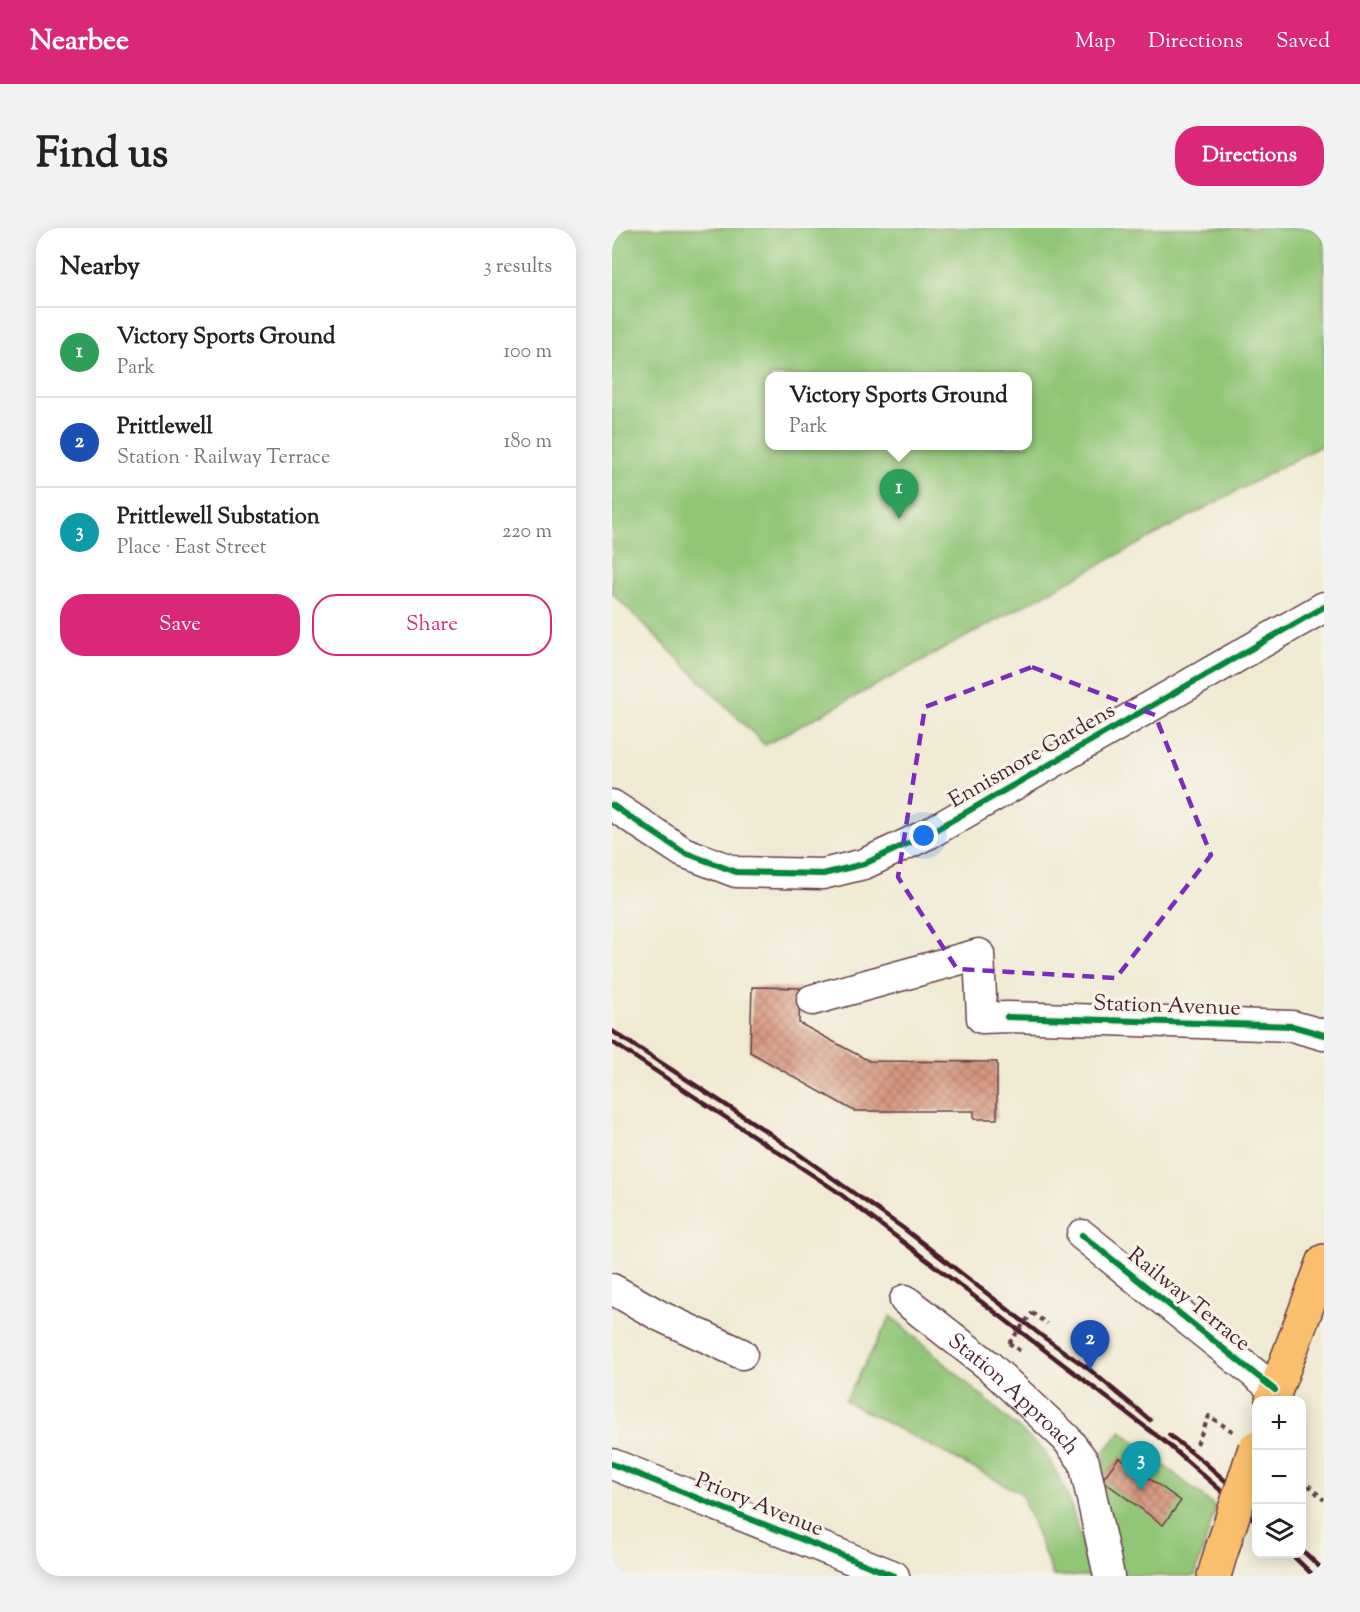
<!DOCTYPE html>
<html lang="en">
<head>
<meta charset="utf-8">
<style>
	:root { --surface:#fff; --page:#f2f2f2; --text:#222; --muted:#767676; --line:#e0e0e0; --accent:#db2777 }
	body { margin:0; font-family:"Sorts Mill Goudy",serif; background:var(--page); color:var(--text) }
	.controls { position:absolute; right:18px; bottom:18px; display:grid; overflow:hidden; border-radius:12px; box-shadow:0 3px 15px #0003 }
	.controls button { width:54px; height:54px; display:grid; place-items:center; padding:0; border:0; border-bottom:2px solid var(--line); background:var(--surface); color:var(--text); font:30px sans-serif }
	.you { position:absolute; left:312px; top:608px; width:21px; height:21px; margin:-15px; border:4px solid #fff; border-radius:50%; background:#1a73e8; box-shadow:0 0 0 9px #1a73e833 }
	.badge { display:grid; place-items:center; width:39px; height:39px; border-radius:50%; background:var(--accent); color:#fff; font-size:20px; font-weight:700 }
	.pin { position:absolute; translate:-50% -50px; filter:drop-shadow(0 2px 3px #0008) }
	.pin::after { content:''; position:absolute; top:32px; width:21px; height:18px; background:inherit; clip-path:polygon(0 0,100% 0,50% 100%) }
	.popup { position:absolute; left:153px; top:144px; width:267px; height:78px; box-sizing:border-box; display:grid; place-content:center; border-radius:12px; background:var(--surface); filter:drop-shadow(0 2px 4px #0005); font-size:20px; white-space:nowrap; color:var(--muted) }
	.popup b { font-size:22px; color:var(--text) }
	.popup::after { content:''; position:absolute; left:50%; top:100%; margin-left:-12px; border:12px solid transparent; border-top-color:var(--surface) }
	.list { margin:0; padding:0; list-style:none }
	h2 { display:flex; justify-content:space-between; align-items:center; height:78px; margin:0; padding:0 24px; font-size:26px }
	h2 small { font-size:20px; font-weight:400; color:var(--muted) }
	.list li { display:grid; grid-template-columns:39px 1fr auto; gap:18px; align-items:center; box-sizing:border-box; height:90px; padding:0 24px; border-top:2px solid var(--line) }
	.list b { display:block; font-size:22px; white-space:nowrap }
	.list p { margin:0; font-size:20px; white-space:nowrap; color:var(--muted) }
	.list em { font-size:20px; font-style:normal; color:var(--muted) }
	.actions { display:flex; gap:12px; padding:18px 24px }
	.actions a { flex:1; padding:14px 0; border:2px solid var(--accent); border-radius:24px; text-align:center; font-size:21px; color:var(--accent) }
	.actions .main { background:var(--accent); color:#fff }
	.icon { flex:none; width:33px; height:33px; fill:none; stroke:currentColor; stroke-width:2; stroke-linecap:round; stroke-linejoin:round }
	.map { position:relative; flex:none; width:712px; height:1348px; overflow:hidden; border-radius:24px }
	header { display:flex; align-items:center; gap:36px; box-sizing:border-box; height:84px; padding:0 30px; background:var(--accent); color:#fff }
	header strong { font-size:28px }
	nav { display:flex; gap:33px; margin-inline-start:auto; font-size:21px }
	.intro { display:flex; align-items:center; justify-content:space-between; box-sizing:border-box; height:144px; padding:0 36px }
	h1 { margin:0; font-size:42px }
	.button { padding:15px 27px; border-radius:24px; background:var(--accent); color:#fff; font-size:21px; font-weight:700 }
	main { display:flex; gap:36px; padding:0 36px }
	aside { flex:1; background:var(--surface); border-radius:24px; box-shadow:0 3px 15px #0003 }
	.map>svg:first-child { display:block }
	.green { fill:#92c677; stroke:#6e7251; stroke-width:1.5; fill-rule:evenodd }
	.building { fill:url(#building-cross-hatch) }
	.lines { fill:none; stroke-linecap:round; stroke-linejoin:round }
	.minor-casing { stroke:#633d44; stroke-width:33 }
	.major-casing { stroke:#633d44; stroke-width:36 }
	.path { stroke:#633d44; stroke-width:4; stroke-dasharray:4.5 4.5; stroke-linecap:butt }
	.minor { stroke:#fff; stroke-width:30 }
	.major { stroke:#f9bf6d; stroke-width:33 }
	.rail { stroke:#4a1f2b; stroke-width:4.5 }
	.major-bridge-casing { stroke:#633d44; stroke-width:36; stroke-linecap:butt }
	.path-bridge { stroke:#633d44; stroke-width:4; stroke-dasharray:4.5 4.5; stroke-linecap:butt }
	.major-bridge { stroke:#f9bf6d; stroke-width:33 }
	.cycleway-casing { stroke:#f7f3e8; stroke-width:10 }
	.cycleway { stroke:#00873e; stroke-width:6 }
	.marked { fill:none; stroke:#7b2cbf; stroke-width:4.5; stroke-dasharray:12 8; stroke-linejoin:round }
	.labels { text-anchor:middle; stroke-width:6; stroke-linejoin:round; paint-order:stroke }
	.street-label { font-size:22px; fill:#4a1f2b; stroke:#f7f3e8 }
</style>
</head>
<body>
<header>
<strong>Nearbee</strong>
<nav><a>Map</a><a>Directions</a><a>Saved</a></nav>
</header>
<div class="intro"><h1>Find us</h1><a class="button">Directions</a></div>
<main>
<aside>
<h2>Nearby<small>3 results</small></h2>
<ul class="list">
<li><span class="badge" style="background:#2e9e5b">1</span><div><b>Victory Sports Ground</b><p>Park</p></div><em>100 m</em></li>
<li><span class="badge" style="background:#1a4fb4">2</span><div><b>Prittlewell</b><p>Station · Railway Terrace</p></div><em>180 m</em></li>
<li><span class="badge" style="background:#0f9aa8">3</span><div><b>Prittlewell Substation</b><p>Place · East Street</p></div><em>220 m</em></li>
</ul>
<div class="actions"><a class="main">Save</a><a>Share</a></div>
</aside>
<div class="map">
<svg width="712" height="1348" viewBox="0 0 712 1348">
	<defs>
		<pattern id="building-cross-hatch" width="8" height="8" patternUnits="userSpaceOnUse" patternTransform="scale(1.5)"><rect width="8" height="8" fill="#d79780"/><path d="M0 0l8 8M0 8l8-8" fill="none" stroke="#b07b69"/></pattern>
	</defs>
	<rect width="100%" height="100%" fill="#f7f3e8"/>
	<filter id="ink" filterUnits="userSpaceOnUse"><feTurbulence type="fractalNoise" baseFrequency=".0167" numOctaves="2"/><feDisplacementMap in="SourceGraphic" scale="12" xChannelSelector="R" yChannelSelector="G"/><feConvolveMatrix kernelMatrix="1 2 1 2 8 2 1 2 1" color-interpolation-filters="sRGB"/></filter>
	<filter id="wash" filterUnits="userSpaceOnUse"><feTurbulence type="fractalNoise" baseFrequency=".008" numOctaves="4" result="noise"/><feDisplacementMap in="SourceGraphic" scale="24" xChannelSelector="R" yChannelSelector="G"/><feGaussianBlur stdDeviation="1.35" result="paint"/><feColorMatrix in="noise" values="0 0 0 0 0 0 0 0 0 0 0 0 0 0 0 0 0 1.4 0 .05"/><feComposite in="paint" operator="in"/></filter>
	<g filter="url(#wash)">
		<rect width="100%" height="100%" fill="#f0ead3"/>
		<g class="green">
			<path d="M0,0H712V216L153,517L0,365ZM158,148H416V218H158Z"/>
			<path d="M279,1088L431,1222C459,1264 466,1300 478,1348H441L409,1265L233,1173Z"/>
			<polygon points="509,1203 604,1279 583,1348 506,1348 491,1265 492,1224"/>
		</g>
		<g id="blocks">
			<g class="building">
				<polygon points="140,759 188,760 187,795 257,833 385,834 385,891 362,891 362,883 242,883 138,824"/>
				<polygon points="507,1229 569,1273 551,1297 490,1252"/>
			</g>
		</g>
	</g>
	<g filter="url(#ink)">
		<use href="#blocks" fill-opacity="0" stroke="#633d44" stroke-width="1.5"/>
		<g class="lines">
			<g class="minor-casing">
				<g id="minor">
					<polyline points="0,577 71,624 124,644 211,646 252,636 318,605 712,379"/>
					<polyline points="200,772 367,726 370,790 395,789 680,798 712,807"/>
					<polyline points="470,1007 663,1162"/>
					<polyline points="0,1061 48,1088 130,1126"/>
					<path id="s1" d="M293,1072L376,1137L454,1210L472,1234L497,1348"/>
					<polyline points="0,1236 282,1348"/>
				</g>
			</g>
			<g class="major-casing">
				<g id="major">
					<polyline points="660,1172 712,1033"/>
					<polyline points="602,1348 610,1321"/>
				</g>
			</g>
			<g class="path">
				<polyline points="420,1085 435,1096"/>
				<polyline points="397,1115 411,1125"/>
				<polyline points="585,1216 597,1188 623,1205"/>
				<polyline points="690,1251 712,1272"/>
			</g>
			<use href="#minor" class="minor"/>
			<use href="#major" class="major"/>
			<g class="rail">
				<polyline points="0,803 157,905 291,1000 430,1108 478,1142 538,1192"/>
				<polyline points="0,814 223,962 553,1214 644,1293"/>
				<polyline points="557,1207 592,1234 644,1280"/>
				<polyline points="690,1322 712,1343"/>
				<polyline points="679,1326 702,1348"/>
			</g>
			<g class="major-bridge-casing">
				<polyline id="major-bridge" points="610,1321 643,1220"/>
			</g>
			<polyline class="path-bridge" points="397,1115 420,1085"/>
			<use href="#major-bridge" class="major-bridge"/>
			<g class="cycleway-casing">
				<g id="cycleway">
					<polyline points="0,577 71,624 124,644 211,646 252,636 318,605 712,379"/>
					<polyline points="395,789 680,798 712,807"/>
					<polyline points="470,1007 663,1162"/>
					<polyline points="0,1236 282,1348"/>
				</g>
			</g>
			<use href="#cycleway" class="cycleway"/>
		</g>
	</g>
	<path class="marked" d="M420,439L543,487L599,627L504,750L345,741L286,649L313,479Z"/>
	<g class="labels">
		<g class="street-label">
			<text transform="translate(419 526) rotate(-30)" y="8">Ennismore Gardens</text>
			<text transform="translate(555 776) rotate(2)" y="8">Station Avenue</text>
			<text transform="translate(578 1070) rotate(39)" y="8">Railway Terrace</text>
			<text dy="8" stroke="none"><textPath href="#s1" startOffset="144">Station Approach</textPath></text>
			<text transform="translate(148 1275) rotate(22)" y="8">Priory Avenue</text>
		</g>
	</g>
</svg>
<div class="controls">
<button>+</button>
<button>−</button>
<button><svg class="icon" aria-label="layers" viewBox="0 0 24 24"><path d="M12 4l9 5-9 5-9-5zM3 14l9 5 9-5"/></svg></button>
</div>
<div class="you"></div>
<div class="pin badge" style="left:287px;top:291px;background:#2e9e5b">1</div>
<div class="popup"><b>Victory Sports Ground</b>Park</div>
<div class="pin badge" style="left:478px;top:1142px;background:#1a4fb4">2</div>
<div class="pin badge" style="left:529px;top:1263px;background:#0f9aa8">3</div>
</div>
</main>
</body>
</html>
